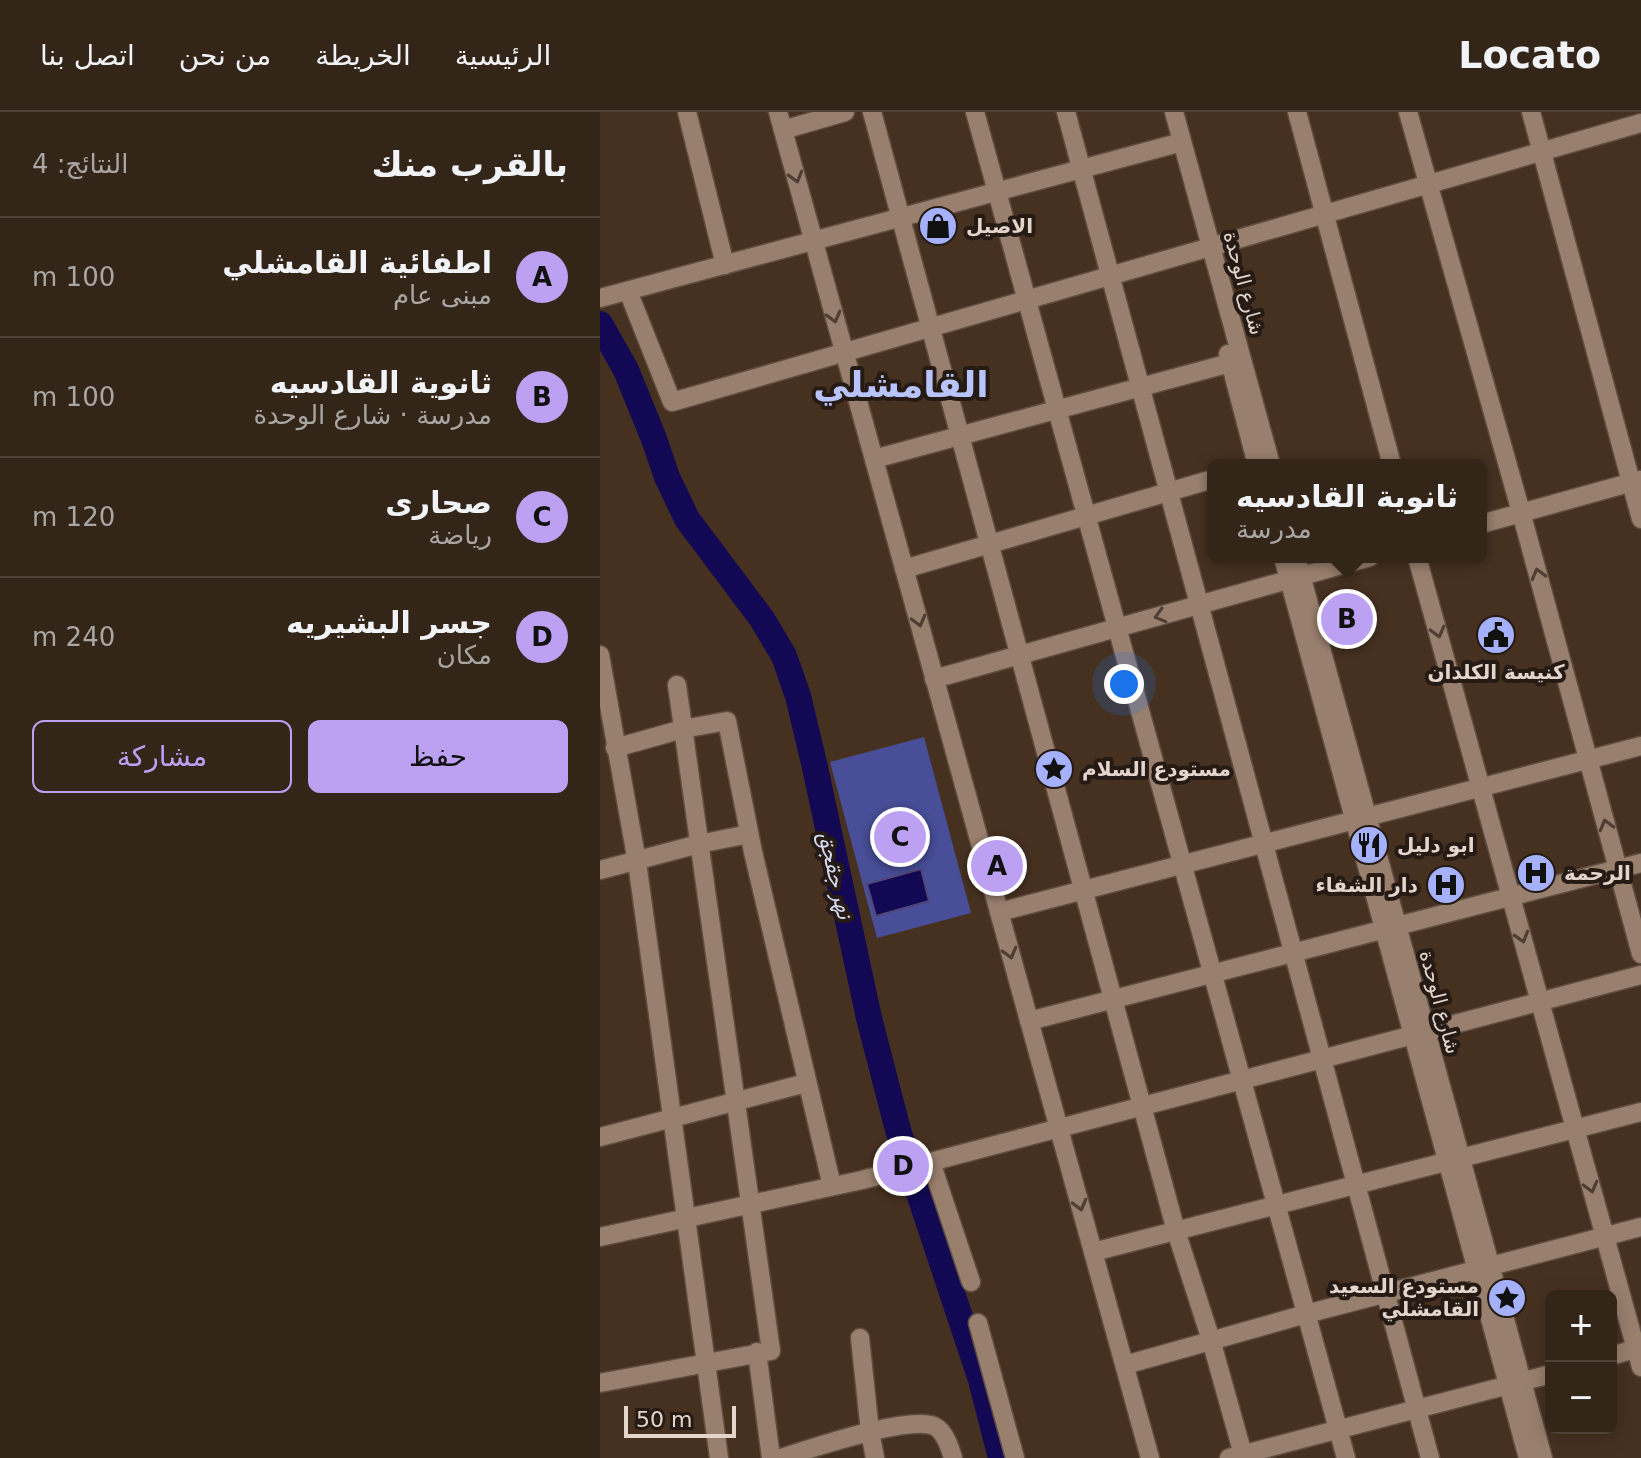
<!DOCTYPE html>
<html lang="ar">
<head>
<meta charset="utf-8">
<style>
	:root { --surface:#342519; --page:#3c2d22; --text:#f1f3f6; --muted:#a9a5a2; --line:#4e4238; --accent:#bca0f2 }
	body { margin:0; font-family:"DejaVu Sans",Vazirmatn,sans-serif; background:var(--page); color:var(--text); direction:rtl }
	.controls { position:absolute; right:24px; bottom:24px; display:grid; overflow:hidden; border-radius:12px; box-shadow:0 4px 20px #0003 }
	.controls button { width:72px; height:72px; display:grid; place-items:center; padding:0; border:0; border-bottom:2px solid var(--line); background:var(--surface); color:var(--text); font:40px sans-serif }
	.scale { position:absolute; left:24px; bottom:20px; width:112px; box-sizing:border-box; padding-left:8px; border:4px solid #e3d5cc; border-top:0; font-size:22px; line-height:28px; white-space:nowrap; color:#e3d5cc; -webkit-text-stroke:6px #251b14; paint-order:stroke }
	.you { position:absolute; left:524px; top:572px; width:28px; height:28px; margin:-20px; border:6px solid #fff; border-radius:50%; background:#1a73e8; box-shadow:0 0 0 12px #1a73e833 }
	.badge { display:grid; place-items:center; width:52px; height:52px; border-radius:50%; background:var(--accent); color:#111; font-size:26px; font-weight:700 }
	.pin { position:absolute; translate:-50% -50%; border:4px solid #fff; box-shadow:0 2px 8px #0006 }
	.popup { position:absolute; left:607px; top:347px; width:280px; height:104px; box-sizing:border-box; display:grid; place-content:center; border-radius:12px; background:var(--surface); filter:drop-shadow(0 2px 6px #0005); font-size:26px; white-space:nowrap; color:var(--muted) }
	.popup b { font-size:30px; color:var(--text) }
	.popup::after { content:''; position:absolute; left:50%; top:100%; margin-left:-16px; border:16px solid transparent; border-top-color:var(--surface) }
	.list { margin:0; padding:0; list-style:none }
	h2 { display:flex; justify-content:space-between; align-items:center; height:104px; margin:0; padding:0 32px; font-size:34px }
	h2 small { font-size:26px; font-weight:400; color:var(--muted) }
	.list li { display:grid; grid-template-columns:52px 1fr auto; gap:24px; align-items:center; box-sizing:border-box; height:120px; padding:0 32px; border-top:2px solid var(--line) }
	.list b { display:block; font-size:30px; white-space:nowrap }
	.list p { margin:0; font-size:26px; white-space:nowrap; color:var(--muted) }
	.list em { font-size:26px; font-style:normal; color:var(--muted) }
	.actions { display:flex; gap:16px; padding:24px 32px }
	.actions a { flex:1; padding:18px 0; border:2px solid var(--accent); border-radius:12px; text-align:center; font-size:28px; color:var(--accent) }
	.actions .main { background:var(--accent); color:#111 }
	.map { position:relative; flex:none; width:1041px; height:1346px; overflow:hidden; direction:ltr }
	header { display:flex; align-items:center; gap:48px; box-sizing:border-box; height:112px; padding:0 40px; background:var(--surface); border-bottom:2px solid var(--line) }
	header strong { font-size:38px }
	nav { display:flex; gap:44px; margin-inline-start:auto; font-size:28px }
	main { display:flex }
	aside { flex:1; background:var(--surface) }
	.map>svg:first-child { display:block }
	.green { fill:#484e97 }
	.water { fill:#130853; stroke:#514677; stroke-width:2 }
	.lines { fill:none; stroke-linecap:round; stroke-linejoin:round }
	.river { stroke:#130853; stroke-width:26 }
	.minor-casing { stroke:#5f4d40; stroke-width:21 }
	.minor { stroke:#997f6e; stroke-width:18 }
	.oneway { stroke:#4e3e34 }
	.labels { text-anchor:middle; stroke-width:8; stroke-linejoin:round; paint-order:stroke }
	.poi-label { font-size:20px; font-weight:bold; fill:#e3d5cc; stroke:#251b14; text-anchor:start }
	.street-label { font-size:20px; fill:#e3d5cc; stroke:#251b14 }
	.water-label { font-size:22px; font-style:italic; fill:#d4d8ef; stroke:#251b14 }
	.town-label { font-size:36px; font-weight:bold; fill:#bac4fc; stroke:#251b14 }
</style>
</head>
<body>
<header>
<strong>Locato</strong>
<nav><a>الرئيسية</a><a>الخريطة</a><a>من نحن</a><a>اتصل بنا</a></nav>
</header>
<main>
<div class="map">
<svg width="1041" height="1346" viewBox="0 0 1041 1346">
	<rect width="100%" height="100%" fill="#463121"/>
	<polygon class="green" points="324,625 371,801 277,826 230,650"/>
	<polygon class="water" points="321,757 329,789 276,804 267,772"/>
	<g class="lines">
		<polyline class="river" points="0,212 26,258 54,327 67,365 87,407 162,507 184,544 198,584 214,651 269,906 298,1018 381,1268 401,1346"/>
		<g class="minor-casing">
			<g id="minor">
				<polyline points="87,0 125,153"/>
				<polyline points="178,0 550,1346"/>
				<polyline points="272,0 576,1119 611,1228 644,1346"/>
				<polyline points="375,0 746,1346"/>
				<polyline points="466,0 830,1346"/>
				<polyline points="574,0 671,353"/>
				<polyline points="697,0 792,353"/>
				<polyline points="808,0 921,400 1041,842"/>
				<polyline points="931,0 1041,407"/>
				<polyline points="183,18 245,0"/>
				<polyline points="28,179 72,290 1041,11"/>
				<polyline points="0,186 582,30"/>
				<polyline points="628,242 657,353"/>
				<polyline points="274,347 630,251"/>
				<polyline points="881,412 1040,368"/>
				<polyline points="683,445 928,1346"/>
				<polyline points="696,445 943,1346"/>
				<polyline points="817,445 1041,1255"/>
				<polyline points="304,457 613,367"/>
				<polyline points="0,543 37,750 119,1346"/>
				<polyline points="334,567 770,445"/>
				<polyline points="15,636 83,617 127,609 153,740 232,1074"/>
				<polyline points="0,758 99,732 149,722"/>
				<polyline points="399,800 1041,634"/>
				<polyline points="429,909 1041,751"/>
				<polyline points="0,1025 206,971"/>
				<polyline points="331,1050 371,1170"/>
				<polyline points="0,1125 262,1068 1041,863"/>
				<polyline points="493,1140 1041,1000"/>
				<polyline points="378,1211 415,1346"/>
				<polyline points="260,1226 270,1320 275,1346"/>
				<polyline points="157,1240 171,1346"/>
				<polyline points="1011,1244 1041,1235"/>
				<polyline points="525,1253 706,1202 1041,1115"/>
				<polyline points="0,1271 171,1239 77,573"/>
				<path d="M181,1346C210,1337 308,1303 334,1314C345,1319 350,1336 353,1346"/>
				<polyline points="629,1346 951,1262"/>
			</g>
		</g>
		<use href="#minor" class="minor"/>
	</g>
	<defs><path id="oneway-chevron" d="M-2-3.5L2.5 0L-2 3.5" fill="none" stroke-width="1.6" stroke-linecap="round" stroke-linejoin="round" transform="scale(2)"/></defs>
	<g class="oneway">
		<use href="#oneway-chevron" transform="translate(196 65) rotate(74)"/>
		<use href="#oneway-chevron" transform="translate(234 205) rotate(75)"/>
		<use href="#oneway-chevron" transform="translate(938 462) rotate(-105)"/>
		<use href="#oneway-chevron" transform="translate(560 504) rotate(164)"/>
		<use href="#oneway-chevron" transform="translate(319 509) rotate(75)"/>
		<use href="#oneway-chevron" transform="translate(838 520) rotate(75)"/>
		<use href="#oneway-chevron" transform="translate(1006 713) rotate(-105)"/>
		<use href="#oneway-chevron" transform="translate(922 825) rotate(74)"/>
		<use href="#oneway-chevron" transform="translate(410 841) rotate(75)"/>
		<use href="#oneway-chevron" transform="translate(991 1075) rotate(75)"/>
		<use href="#oneway-chevron" transform="translate(480 1093) rotate(75)"/>
	</g>
	<defs>
		<g id="shop-disc" transform="scale(2)"><circle r="9.5" fill="#a5b1fc" stroke="#251b14"/><path d="M-5-2.5h2.3a2.7 3.5 0 0 1 5.4 0H5L5.5 6h-11ZM-1.5-2.5h3a1.5 2.3 0 0 0-3 0Z" fill="#111"/></g>
		<g id="civic-disc" transform="scale(2)"><circle r="9.5" fill="#a5b1fc" stroke="#251b14"/><path d="M-.6-6.5H3V-4.5H.6V-3L4-1V1h2V6H-6V1h2V-1L-.6-3ZM-1.2 2.5V6h2.4V2.5Z" fill="#111"/></g>
		<g id="sight-disc" transform="scale(2)"><circle r="9.5" fill="#a5b1fc" stroke="#251b14"/><path d="M0-6L1.8-2.2L6-1.7L2.9 1.2L3.7 5.4L0 3.3L-3.7 5.4L-2.9 1.2L-6-1.7L-1.8-2.2Z" fill="#111"/></g>
		<g id="restaurant-disc" transform="scale(2)"><circle r="9.5" fill="#a5b1fc" stroke="#251b14"/><path d="M-5-6h1v4h1v-4h1v4h1v-4h1v5L-1.5 .5V6h-2V.5L-5-1ZM5-6V6H3V1.5H1.5Q1.5-4 5-6Z" fill="#111"/></g>
		<g id="hospital-disc" transform="scale(2)"><circle r="9.5" fill="#a5b1fc" stroke="#251b14"/><path d="M-5-5h3v3.5h4V-5h3V5h-3V1.5h-4V5h-3Z" fill="#111"/></g>
	</defs>
	<g fill-rule="evenodd">
		<use href="#shop-disc" x="338" y="114"/>
		<use href="#civic-disc" x="896" y="523"/>
		<use href="#sight-disc" x="454" y="657"/>
		<use href="#restaurant-disc" x="769" y="733"/>
		<use href="#hospital-disc" x="936" y="761"/>
		<use href="#hospital-disc" x="846" y="773"/>
		<use href="#sight-disc" x="907" y="1186"/>
	</g>
	<g class="labels">
		<g class="poi-label">
			<text x="366" y="121">الاصيل</text>
			<text x="896" y="567" text-anchor="middle">كنيسة الكلدان</text>
			<text x="482" y="664">مستودع السلام</text>
			<text x="797" y="740">ابو دليل</text>
			<text x="964" y="768">الرحمة</text>
			<text x="818" y="780" text-anchor="end">دار الشفاء</text>
			<text x="879" y="1181" text-anchor="end">مستودع السعيد<tspan x="879" dy="23">القامشلي</tspan></text>
		</g>
		<g class="street-label">
			<text transform="translate(644 171) rotate(75)" y="7">شارع الوحدة</text>
			<text transform="translate(840 890) rotate(75)" y="7">شارع الوحدة</text>
		</g>
		<g class="water-label">
			<text transform="translate(236 763) rotate(77)" y="8">نهر جقجق</text>
		</g>
		<g class="town-label">
			<text x="301" y="285">القامشلي</text>
		</g>
	</g>
</svg>
<div class="controls">
<button>+</button>
<button>−</button>
</div>
<div class="scale">50 m</div>
<div class="you"></div>
<div class="pin badge" style="left:397px;top:754px">A</div>
<div class="pin badge" style="left:747px;top:507px">B</div>
<div class="popup"><b>ثانوية القادسيه</b>مدرسة</div>
<div class="pin badge" style="left:300px;top:725px">C</div>
<div class="pin badge" style="left:303px;top:1054px">D</div>
</div>
<aside>
<h2>بالقرب منك<small>النتائج: 4</small></h2>
<ul class="list">
<li><span class="badge">A</span><div><b>اطفائية القامشلي</b><p>مبنى عام</p></div><em>100 m</em></li>
<li><span class="badge">B</span><div><b>ثانوية القادسيه</b><p>مدرسة · شارع الوحدة</p></div><em>100 m</em></li>
<li><span class="badge">C</span><div><b>صحارى</b><p>رياضة</p></div><em>120 m</em></li>
<li><span class="badge">D</span><div><b>جسر البشيريه</b><p>مكان</p></div><em>240 m</em></li>
</ul>
<div class="actions"><a class="main">حفظ</a><a>مشاركة</a></div>
</aside>
</main>
</body>
</html>
